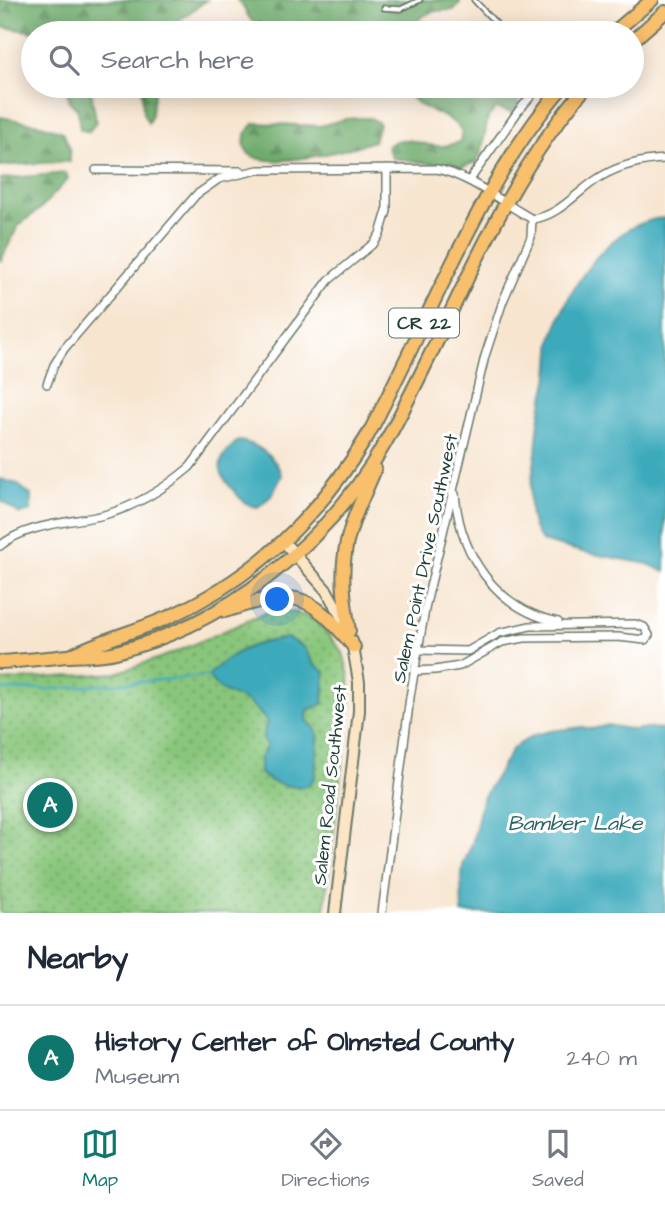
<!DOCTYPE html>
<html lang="en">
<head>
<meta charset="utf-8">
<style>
	:root { --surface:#fff; --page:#f2f2f3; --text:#1f2937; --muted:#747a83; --line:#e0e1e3; --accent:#0f766e }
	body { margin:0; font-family:"Architects Daughter",sans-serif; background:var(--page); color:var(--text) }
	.you { position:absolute; left:278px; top:600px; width:24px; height:24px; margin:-18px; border:5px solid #fff; border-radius:50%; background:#1a73e8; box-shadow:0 0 0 10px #1a73e833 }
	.badge { display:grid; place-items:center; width:46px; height:46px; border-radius:50%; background:var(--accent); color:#fff; font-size:23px; font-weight:700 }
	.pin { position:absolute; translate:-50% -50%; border:4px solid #fff; box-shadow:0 2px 7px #0006 }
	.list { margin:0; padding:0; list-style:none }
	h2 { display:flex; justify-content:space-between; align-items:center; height:91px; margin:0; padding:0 28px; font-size:30px }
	h2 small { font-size:23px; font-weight:400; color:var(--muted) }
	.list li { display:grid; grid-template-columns:46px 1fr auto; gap:21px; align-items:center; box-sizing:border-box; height:105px; padding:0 28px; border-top:2px solid var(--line) }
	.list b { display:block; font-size:26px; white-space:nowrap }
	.list p { margin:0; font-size:23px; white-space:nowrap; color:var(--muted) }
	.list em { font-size:23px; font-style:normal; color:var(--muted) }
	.icon { flex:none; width:38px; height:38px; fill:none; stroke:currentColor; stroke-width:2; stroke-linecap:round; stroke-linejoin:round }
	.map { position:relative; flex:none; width:665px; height:913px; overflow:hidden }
	.search { position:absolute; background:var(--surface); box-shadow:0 4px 18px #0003; left:21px; right:21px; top:21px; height:77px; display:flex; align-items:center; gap:18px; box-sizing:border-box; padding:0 24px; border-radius:38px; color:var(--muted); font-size:26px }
	.sheet { height:196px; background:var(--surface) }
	nav { display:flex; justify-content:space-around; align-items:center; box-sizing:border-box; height:98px; border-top:2px solid var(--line); background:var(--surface); font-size:19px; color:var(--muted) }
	nav a { display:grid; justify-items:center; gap:4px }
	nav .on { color:var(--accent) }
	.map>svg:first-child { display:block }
	.forest { fill:url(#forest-firs); stroke:#467450; stroke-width:2 }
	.park { fill:url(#park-dots); stroke:#548258; stroke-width:2 }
	.water { fill:#3daabc; stroke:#2e7478; stroke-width:2 }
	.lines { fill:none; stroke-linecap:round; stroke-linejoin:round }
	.stream { stroke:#3daabc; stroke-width:2.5 }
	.service-casing { stroke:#6b786b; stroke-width:7 }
	.minor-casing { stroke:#6b786b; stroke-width:10 }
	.secondary-casing { stroke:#6b786b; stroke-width:14 }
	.primary-casing { stroke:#6b786b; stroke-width:16 }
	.service { stroke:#fff; stroke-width:3.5 }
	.minor { stroke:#fff; stroke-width:7 }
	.secondary { stroke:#fce5c4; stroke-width:10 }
	.primary { stroke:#f8bf6c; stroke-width:12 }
	.labels { text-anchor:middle; stroke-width:6; stroke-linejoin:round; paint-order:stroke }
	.shield { fill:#fff; stroke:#627771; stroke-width:2 }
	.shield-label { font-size:18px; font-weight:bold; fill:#1f3d34 }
	.street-label { font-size:19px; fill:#1f3d34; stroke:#fff }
	.water-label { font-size:21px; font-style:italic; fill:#2a6364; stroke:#fff }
</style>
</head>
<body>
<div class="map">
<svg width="665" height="913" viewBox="0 0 665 913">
	<defs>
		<pattern id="forest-firs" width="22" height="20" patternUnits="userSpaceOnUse" patternTransform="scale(1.75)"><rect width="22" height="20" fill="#6eab6c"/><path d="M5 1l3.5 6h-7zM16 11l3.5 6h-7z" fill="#5a8c5a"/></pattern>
		<pattern id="park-dots" width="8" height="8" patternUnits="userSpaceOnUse" patternTransform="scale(1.75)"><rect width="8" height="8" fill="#89c67c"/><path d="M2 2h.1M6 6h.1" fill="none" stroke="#6fa266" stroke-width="1.8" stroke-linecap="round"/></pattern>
	</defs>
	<rect width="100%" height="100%" fill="#fff"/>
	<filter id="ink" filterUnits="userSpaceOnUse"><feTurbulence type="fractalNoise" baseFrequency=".0143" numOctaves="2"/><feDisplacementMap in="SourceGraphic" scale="14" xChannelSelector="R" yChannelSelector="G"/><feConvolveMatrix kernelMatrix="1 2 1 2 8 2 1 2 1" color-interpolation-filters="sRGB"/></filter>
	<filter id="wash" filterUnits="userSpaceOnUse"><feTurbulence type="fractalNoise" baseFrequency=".00686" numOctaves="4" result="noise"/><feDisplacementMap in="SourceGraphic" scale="28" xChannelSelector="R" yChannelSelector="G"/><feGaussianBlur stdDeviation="1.57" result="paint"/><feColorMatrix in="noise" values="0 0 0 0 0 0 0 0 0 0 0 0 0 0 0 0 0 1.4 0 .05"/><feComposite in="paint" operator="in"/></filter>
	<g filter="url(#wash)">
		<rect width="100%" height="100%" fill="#f7e5d0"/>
		<g class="forest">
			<path d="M0,0H207L175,23L165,33H103L99,25C82,25 67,32 50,33C33,34 17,28 0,27Z"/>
			<path d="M237,0H459L460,3L454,10C429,10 422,13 407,33H369L350,30L334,31L313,29L301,33H267C262,27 257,26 252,21C245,14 245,6 237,0Z"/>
			<polygon points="72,86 94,86 91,90 96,121 89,132 80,129 78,110 69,101 67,92"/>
			<polygon points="142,86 155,86 151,117 148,123 143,113"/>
			<path d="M402,86H527L513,113L496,108L488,117L482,151L476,162L460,168L392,158L387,146C406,131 421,148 443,146C448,146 454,143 460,142L462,131C450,115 433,114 417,103C411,99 407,91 402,86Z"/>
			<polygon points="0,117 38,124 63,132 70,149 70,161 0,166"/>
			<path d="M360,118H370L379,123L374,141C352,148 260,175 246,150C243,146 245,139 245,134L255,123L320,126L345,119Z"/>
			<polygon points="66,173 68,179 40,209 18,226 0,262 0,179"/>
		</g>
		<polygon class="park" points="270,611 294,612 315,620 326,631 343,653 349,675 350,699 324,913 0,913 0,681 116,673 171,654"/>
		<g class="water">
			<path d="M665,218V572L648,564L582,552L542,541C522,518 532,480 536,453C537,439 538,424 541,410C543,398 548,386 549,374C551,361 550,348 553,336C568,289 610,221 665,218Z"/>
			<path d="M238,441C256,442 277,458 282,476L271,496L258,507C247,505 242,501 235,492C215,471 215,460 238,441Z"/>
			<polygon points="0,479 17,484 31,495 31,511 20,514 0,500"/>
			<path d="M287,638L304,647L314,664L325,672L323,704L308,710L307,720C324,735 317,742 316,761C315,775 318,774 308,786C292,788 271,785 260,773V758L267,746L263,738L267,721C261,715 254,705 246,701C226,691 224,697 208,676C230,652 255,642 287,638Z"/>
			<polygon points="608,725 634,730 646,728 665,729 665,913 462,913 461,883 463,865 473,841 482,800 513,748 534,735 551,731 582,727 592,729"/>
		</g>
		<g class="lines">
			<polyline class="stream" points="0,690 52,689 208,676"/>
		</g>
	</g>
	<g filter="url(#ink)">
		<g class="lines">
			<g class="service-casing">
				<g id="service">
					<polyline points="474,0 505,33"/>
					<polyline points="384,8 401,9 420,0"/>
				</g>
			</g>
			<g class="minor-casing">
				<g id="minor">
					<polyline points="96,170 241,171"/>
					<polyline points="469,181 519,110 540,86"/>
					<path d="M47,384L54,365L64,349L196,195L219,179L258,170L437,169C468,175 503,203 532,219C559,217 579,189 602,176C621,165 643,160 665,159"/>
					<path d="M455,494C460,555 496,609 558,622"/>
					<path d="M0,546C27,523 71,523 104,515C137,506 164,489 190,467L329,280L374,243L380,234L387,211V169"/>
					<polyline points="414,671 435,670 460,666 502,642 524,638 618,637 645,640 649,635 644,627 635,624 530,626 499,633 468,651 417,650"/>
					<polyline points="382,913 410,697 426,604 485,356 503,301 531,237 532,219"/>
				</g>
			</g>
			<g class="secondary-casing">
				<g id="secondary">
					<polyline points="284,542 327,591 345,623"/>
					<polyline points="335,913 359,711 359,682 352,641"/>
				</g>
			</g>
			<g class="primary-casing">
				<g id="primary">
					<polyline points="613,33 652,0"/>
					<polyline points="632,41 665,12"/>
					<path d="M225,611C294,588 308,591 354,647"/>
					<path d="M349,631C345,605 341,579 345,553C349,524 364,496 375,469"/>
					<path d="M72,655C103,639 138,631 171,616C257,576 319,516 368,435C431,318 476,187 563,86"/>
					<path d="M0,662C23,661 46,658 68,656C85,655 100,656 116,652C227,624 328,543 385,443C452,324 495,190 587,86"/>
				</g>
			</g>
			<use href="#service" class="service"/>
			<use href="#minor" class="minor"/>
			<use href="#secondary" class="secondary"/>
			<use href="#primary" class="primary"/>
		</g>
	</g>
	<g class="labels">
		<rect class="shield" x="389" y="308.5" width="70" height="29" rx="5"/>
		<g class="shield-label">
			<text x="424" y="329">CR 22</text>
		</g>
		<g class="street-label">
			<text transform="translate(424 558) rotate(-78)" y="7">Salem Point Drive Southwest</text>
			<text transform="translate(329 785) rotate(-84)" y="7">Salem Road Southwest</text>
		</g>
		<g class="water-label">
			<text x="575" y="830">Bamber Lake</text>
		</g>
	</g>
</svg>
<div class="you"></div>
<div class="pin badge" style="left:50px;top:805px">A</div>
<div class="search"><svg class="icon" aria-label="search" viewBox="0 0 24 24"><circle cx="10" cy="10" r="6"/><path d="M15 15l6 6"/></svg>Search here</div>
</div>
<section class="sheet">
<h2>Nearby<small></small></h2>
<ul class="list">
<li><span class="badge">A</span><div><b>History Center of Olmsted County</b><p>Museum</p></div><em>240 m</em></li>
</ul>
</section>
<nav>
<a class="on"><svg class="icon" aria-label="map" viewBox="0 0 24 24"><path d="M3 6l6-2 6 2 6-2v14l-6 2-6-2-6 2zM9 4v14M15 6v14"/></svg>Map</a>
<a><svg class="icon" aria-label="directions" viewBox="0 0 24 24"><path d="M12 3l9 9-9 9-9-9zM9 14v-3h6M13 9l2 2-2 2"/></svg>Directions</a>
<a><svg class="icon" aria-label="saved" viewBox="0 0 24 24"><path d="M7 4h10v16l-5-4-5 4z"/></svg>Saved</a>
</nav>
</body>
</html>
